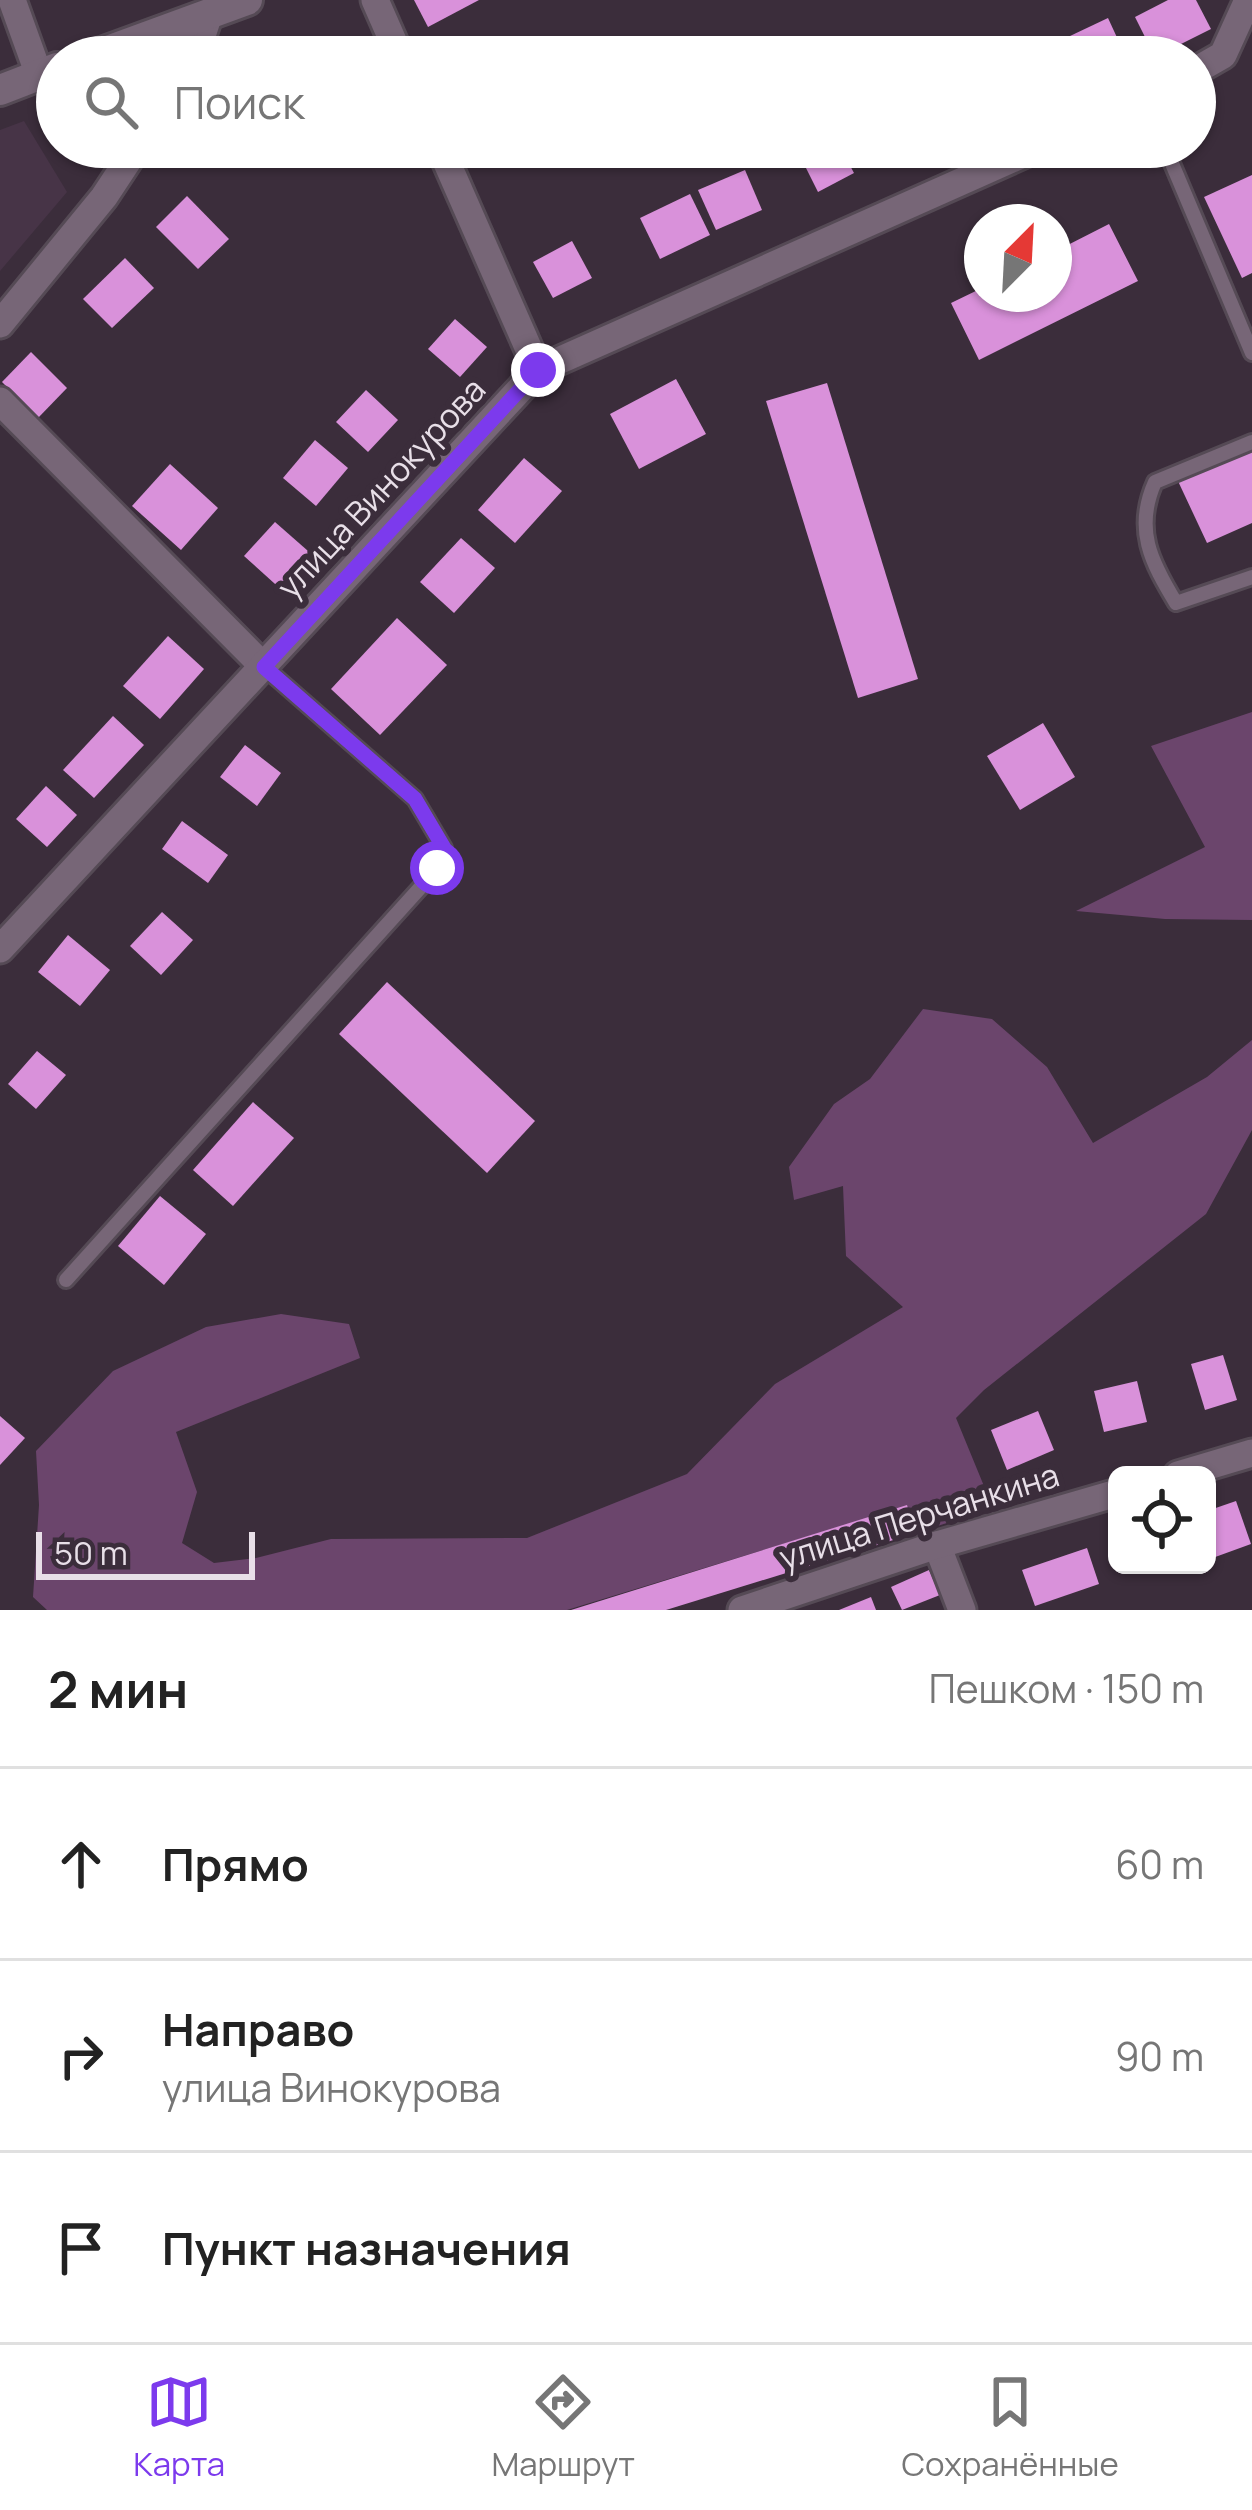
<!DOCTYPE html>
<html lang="ru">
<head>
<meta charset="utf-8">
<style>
	:root { --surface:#fff; --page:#f6f6f6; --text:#222; --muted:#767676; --line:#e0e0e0; --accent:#7c3aed }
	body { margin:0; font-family:Manrope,sans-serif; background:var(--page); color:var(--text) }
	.controls { position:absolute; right:36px; bottom:36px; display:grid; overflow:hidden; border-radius:18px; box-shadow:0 3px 9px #0004 }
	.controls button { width:108px; height:108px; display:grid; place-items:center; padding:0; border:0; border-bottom:3px solid var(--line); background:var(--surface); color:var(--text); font:60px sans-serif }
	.compass { position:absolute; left:964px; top:204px; width:108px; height:108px; border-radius:50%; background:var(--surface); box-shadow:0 3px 9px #0004; rotate:24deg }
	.scale { position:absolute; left:36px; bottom:30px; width:219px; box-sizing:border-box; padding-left:12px; border:6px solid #e8dfe8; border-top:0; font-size:33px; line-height:42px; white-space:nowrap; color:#e8dfe8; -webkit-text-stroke:9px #3b2d3b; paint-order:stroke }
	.stop { position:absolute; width:36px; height:36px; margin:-27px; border:9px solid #7c3aed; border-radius:50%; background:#fff }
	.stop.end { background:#7c3aed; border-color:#fff; box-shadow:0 3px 12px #0008 }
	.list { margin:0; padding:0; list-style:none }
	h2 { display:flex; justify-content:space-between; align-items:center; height:156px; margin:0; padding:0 48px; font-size:51px }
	h2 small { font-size:39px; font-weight:400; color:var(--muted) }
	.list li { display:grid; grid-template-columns:78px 1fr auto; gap:36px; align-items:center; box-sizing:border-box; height:192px; padding:0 48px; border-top:3px solid var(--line) }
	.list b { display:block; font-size:45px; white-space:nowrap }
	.list p { margin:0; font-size:39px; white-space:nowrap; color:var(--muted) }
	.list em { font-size:39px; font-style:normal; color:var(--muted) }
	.icon { flex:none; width:66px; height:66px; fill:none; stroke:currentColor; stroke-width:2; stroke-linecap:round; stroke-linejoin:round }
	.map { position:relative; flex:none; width:1252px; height:1610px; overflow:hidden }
	.search { position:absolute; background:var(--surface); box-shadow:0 3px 9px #0004; left:36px; right:36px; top:36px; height:132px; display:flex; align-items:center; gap:30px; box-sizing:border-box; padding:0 42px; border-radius:66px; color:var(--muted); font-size:45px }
	.sheet { height:732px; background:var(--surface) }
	nav { display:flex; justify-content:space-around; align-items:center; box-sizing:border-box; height:168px; border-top:3px solid var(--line); background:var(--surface); font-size:33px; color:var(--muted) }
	nav a { display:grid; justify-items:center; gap:6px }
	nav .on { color:var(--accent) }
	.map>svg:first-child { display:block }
	.built { fill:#473447 }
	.green { fill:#6b456c }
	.building { fill:#d991da }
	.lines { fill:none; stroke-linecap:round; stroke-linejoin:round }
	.service-casing { stroke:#554a55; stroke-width:20 }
	.minor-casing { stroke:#554a55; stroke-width:33 }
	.tertiary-casing { stroke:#554a55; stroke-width:36 }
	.service { stroke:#767; stroke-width:14 }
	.minor { stroke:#767; stroke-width:27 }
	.tertiary { stroke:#767; stroke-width:30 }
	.route { stroke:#7c3aed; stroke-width:15 }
	.labels { text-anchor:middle; stroke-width:12; stroke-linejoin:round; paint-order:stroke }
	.street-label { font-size:33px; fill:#e8dfe8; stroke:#3b2d3b }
</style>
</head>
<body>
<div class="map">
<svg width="1252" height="1610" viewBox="0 0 1252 1610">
	<rect width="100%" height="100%" fill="#3b2d3b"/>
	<polygon class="built" points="24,121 67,192 0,271 0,130"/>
	<g class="green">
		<polygon points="1252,712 1252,920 1165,919 1076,911 1205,847 1151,746"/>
		<polygon points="923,1009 992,1019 1047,1067 1093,1143 1207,1077 1252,1040 1252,1130 1206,1214 984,1390 956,1418 993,1508 916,1533 907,1506 567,1610 47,1610 33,1597 39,1505 36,1451 113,1371 206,1327 281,1314 349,1324 360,1358 176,1432 197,1492 182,1543 214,1563 256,1558 331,1539 527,1538 687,1474 775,1384 903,1307 846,1256 843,1186 794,1200 789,1167 834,1104 870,1079"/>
	</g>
	<g class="building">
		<polygon points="414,0 479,0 428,27"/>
		<polygon points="1168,0 1196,0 1211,29 1155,57 1135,17"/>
		<polygon points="1108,18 1126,57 1057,57 1051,45"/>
		<polygon points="816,147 840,147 854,173 818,192 800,156"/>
		<polygon points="885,147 923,147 895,163"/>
		<polygon points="745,170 762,210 716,230 698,190"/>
		<polygon points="1252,175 1252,273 1242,278 1204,197"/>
		<polygon points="690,194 710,235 660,259 640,218"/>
		<polygon points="187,196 229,239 198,269 156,227"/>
		<polygon points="1109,224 1138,281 979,360 951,303 982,288 982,294 1054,294 1054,252"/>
		<polygon points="572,241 592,278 553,298 533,262"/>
		<polygon points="125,258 154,288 112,328 83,299"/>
		<polygon points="455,319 487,347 460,377 428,349"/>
		<polygon points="31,352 67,388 38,418 2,382"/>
		<polygon points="676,379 706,434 639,469 610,414"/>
		<polygon points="827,383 918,679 858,698 766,401"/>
		<polygon points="366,390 398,420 368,452 336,422"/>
		<polygon points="315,440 348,468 316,506 283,478"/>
		<polygon points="1252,449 1252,523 1207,543 1177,479"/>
		<polygon points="524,458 562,491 515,543 478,510"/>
		<polygon points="170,464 218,508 181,550 132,506"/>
		<polygon points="275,522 316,558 285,593 244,556"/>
		<polygon points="461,538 495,568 454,613 420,582"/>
		<polygon points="397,618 447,665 380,735 331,689"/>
		<polygon points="168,636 204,669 160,719 123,686"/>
		<polygon points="113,716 144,745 94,798 63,770"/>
		<polygon points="1043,723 1075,777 1020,810 987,756"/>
		<polygon points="245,745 281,773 257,806 220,777"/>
		<polygon points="46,786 77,815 47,847 16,819"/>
		<polygon points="182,821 228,855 208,883 162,849"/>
		<polygon points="162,912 193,940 161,975 130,946"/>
		<polygon points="68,935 110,970 80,1006 38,972"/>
		<polygon points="387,982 535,1121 487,1173 339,1034"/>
		<polygon points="37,1051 66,1075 36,1109 8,1084"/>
		<polygon points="253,1102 294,1138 233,1206 193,1170"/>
		<polygon points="160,1196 206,1234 164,1285 118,1246"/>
		<polygon points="1223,1355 1237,1400 1205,1410 1191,1364"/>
		<polygon points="1137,1381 1147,1422 1104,1432 1094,1391"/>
		<polygon points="1038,1411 1054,1450 1007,1470 991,1430"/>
		<polygon points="0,1416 25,1438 0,1465"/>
		<polygon points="1236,1501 1251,1544 1207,1560 1207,1511"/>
		<polygon points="907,1505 916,1533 666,1610 571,1610"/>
		<polygon points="1087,1548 1099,1584 1035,1606 1022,1570"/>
		<polygon points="929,1570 940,1595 902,1610 891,1587"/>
		<polygon points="871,1597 876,1610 839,1610"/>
	</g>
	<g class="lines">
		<g class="service-casing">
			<g id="service">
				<polyline points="1165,147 1252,353"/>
				<path d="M1252,442L1155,482C1134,529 1151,562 1176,603L1252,577"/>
				<polyline points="66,1280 438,868 444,848 415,799 264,667"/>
			</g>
		</g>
		<g class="minor-casing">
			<g id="minor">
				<polyline points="12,0 39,75"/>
				<polyline points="375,0 400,57"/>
				<polyline points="195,57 208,17"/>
				<polyline points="1195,71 1223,55 1248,0"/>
				<polyline points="440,147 538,370"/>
				<polyline points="0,324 104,197 137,147"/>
				<polyline points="0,401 264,667"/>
				<polyline points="0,949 538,370 1039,147"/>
				<polyline points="1178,1475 1252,1453"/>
				<polyline points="937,1545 962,1610"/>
				<polyline points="742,1610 937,1545 1117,1493"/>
			</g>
		</g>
		<g class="tertiary-casing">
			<g id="tertiary">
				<polyline points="91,57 247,0"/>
				<polyline points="0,90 57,68"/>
			</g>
		</g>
		<use href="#service" class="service"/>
		<use href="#minor" class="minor"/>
		<use href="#tertiary" class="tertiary"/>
	</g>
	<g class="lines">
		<polyline class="route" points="437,868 444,848 415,799 264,667 538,370"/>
	</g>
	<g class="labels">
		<g class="street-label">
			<text transform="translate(381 488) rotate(-47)" y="12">улица Винокурова</text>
			<text transform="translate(919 1516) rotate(-17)" y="12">улица Перчанкина</text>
		</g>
	</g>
</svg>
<div class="controls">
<button><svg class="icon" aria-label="locate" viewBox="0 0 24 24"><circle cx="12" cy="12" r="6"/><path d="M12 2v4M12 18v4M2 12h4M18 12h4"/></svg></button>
</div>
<svg class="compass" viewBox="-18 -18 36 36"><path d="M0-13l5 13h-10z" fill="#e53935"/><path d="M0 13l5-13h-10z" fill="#767676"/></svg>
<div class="scale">50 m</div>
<div class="stop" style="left:437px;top:868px"></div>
<div class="stop end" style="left:538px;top:370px"></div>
<div class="search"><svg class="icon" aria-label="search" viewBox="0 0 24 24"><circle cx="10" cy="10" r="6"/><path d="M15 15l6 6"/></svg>Поиск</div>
</div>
<section class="sheet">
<h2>2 мин<small>Пешком · 150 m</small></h2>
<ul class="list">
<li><svg class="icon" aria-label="ahead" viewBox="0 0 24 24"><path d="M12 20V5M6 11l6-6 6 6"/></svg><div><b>Прямо</b></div><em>60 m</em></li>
<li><svg class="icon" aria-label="right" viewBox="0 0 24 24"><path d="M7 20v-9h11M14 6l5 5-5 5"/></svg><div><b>Направо</b><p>улица Винокурова</p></div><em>90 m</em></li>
<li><svg class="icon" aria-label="arrive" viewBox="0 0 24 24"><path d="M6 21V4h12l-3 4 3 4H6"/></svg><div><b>Пункт назначения</b></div></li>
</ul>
</section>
<nav>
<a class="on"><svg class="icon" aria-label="map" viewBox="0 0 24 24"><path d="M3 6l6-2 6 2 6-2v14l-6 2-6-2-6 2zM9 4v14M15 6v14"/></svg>Карта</a>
<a><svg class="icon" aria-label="directions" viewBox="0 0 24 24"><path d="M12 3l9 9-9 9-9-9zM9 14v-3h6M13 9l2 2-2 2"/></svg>Маршрут</a>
<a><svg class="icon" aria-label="saved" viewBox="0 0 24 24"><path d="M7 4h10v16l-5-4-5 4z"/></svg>Сохранённые</a>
</nav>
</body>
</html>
